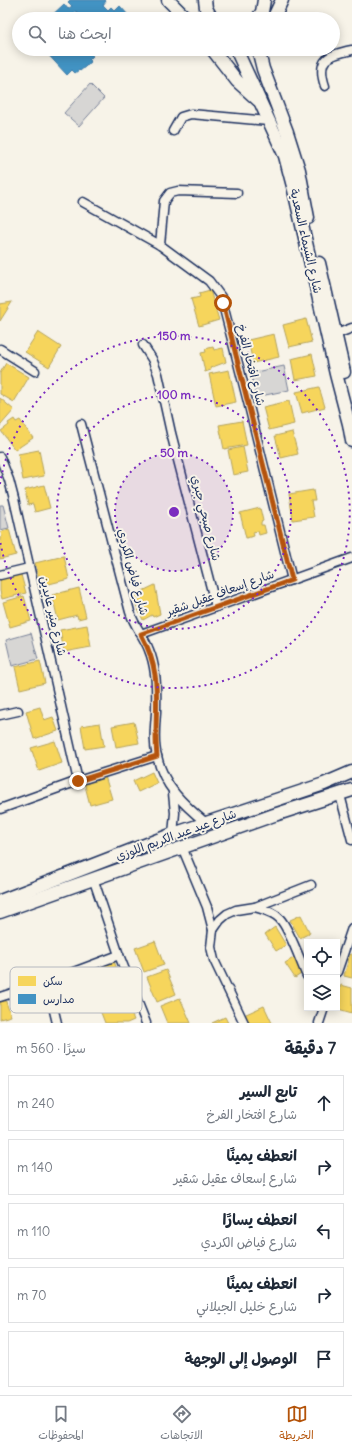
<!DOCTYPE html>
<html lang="ar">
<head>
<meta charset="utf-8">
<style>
	:root { --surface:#fff; --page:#f6f6f7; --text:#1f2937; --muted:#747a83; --line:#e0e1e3; --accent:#b45309 }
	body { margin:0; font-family:Delius,"Playpen Sans Arabic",sans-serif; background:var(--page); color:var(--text); direction:rtl }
	.controls { position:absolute; right:12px; bottom:12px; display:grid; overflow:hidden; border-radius:0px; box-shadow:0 2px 10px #0003 }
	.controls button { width:36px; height:36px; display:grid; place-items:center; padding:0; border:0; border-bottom:1px solid var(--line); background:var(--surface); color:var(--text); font:20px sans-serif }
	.stop { position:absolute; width:12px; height:12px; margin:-9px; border:3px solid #b45309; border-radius:50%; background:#fff }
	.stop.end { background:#b45309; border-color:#fff; box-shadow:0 1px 4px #0008 }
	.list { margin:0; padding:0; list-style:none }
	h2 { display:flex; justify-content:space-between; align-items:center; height:52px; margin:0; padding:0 16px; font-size:17px }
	h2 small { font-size:13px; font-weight:400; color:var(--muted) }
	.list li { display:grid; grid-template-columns:26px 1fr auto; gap:12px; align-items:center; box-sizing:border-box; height:56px; margin:0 8px 8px; padding:0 8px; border:1px solid var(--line); border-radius:0px }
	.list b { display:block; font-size:15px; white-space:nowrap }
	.list p { margin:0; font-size:13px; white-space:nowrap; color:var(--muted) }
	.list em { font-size:13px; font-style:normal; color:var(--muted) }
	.icon { flex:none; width:22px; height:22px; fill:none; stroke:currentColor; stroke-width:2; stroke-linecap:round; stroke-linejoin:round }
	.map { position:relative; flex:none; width:352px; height:1023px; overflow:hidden; direction:ltr }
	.search { position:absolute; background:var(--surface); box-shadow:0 2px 10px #0003; left:12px; right:12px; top:12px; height:44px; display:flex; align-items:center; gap:10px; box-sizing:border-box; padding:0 14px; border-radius:22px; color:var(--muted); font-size:15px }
	.sheet { height:372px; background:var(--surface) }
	nav { display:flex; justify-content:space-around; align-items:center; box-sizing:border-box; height:56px; border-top:1px solid var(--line); background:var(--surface); font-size:11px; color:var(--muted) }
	nav a { display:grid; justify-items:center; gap:2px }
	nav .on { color:var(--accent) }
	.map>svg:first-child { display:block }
	.green { fill:#d7d6d4; stroke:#798299 }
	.homes { fill:#f6d55c; stroke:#b4a35d }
	.schools { fill:#4393c3; stroke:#3775a5 }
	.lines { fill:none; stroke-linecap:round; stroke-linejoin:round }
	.street-casing { stroke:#1b2f5e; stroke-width:11 }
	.secondary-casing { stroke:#1b2f5e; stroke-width:15 }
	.street { stroke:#f7f3e8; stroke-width:8 }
	.secondary { stroke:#f7f3e8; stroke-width:12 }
	.route { stroke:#b45309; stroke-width:5 }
	.ring { fill:none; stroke:#7b2cbf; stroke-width:2; stroke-dasharray:2 4 }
	.labels { text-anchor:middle; stroke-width:4; stroke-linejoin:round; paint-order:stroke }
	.street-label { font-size:12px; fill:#1b2f5e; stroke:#f7f3e8 }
	.key { fill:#f7f3e8; stroke:#b5b8bf; stroke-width:1 }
	.key-label { font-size:11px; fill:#1b2f5e }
	.centre { fill:#7b2cbf; stroke:#f7f3e8; stroke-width:2 }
	.ring-label { font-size:12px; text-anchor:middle; font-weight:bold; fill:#7b2cbf; stroke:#f7f3e8; stroke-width:4; stroke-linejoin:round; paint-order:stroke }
</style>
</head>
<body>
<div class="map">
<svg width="352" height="1023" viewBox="0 0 352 1023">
	<rect width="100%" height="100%" fill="#f7f3e8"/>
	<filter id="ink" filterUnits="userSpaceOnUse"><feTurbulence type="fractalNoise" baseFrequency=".025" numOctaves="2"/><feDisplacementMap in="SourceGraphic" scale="8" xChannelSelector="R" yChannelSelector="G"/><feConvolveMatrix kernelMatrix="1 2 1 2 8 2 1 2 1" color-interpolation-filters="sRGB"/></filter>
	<g filter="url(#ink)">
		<g class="green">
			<polygon points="90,84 104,98 79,126 64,113"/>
			<polygon points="284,366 289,390 256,397 251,373"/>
			<polygon points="0,505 3,505 9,528 0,530"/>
			<polygon points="31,633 38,659 12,666 6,640"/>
		</g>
		<g class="homes">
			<polygon points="210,290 219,320 199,326 191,299 200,297 199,293"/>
			<polygon points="12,302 0,321 0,304"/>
			<polygon points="306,319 312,342 289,347 283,325"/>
			<polygon points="38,332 61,347 49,367 25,352"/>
			<polygon points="274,334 279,357 253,363 248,340"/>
			<polygon points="213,347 214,350 223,348 226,362 210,368 211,370 205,372 201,353 206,352 205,349"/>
			<polygon points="312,354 317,376 295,380 291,359"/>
			<polygon points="6,363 29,377 14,402 0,394 0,373"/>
			<polygon points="229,370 236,402 216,406 209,374"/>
			<polygon points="319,387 325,407 302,413 296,392"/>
			<polygon points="0,398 14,410 0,426"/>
			<polygon points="289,401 294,424 269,430 263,407"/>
			<polygon points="14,419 16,422 20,420 33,438 15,450 1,431 9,425 8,423"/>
			<polygon points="242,421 247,445 224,449 219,425"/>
			<polygon points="292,432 298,454 281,458 275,436"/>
			<polygon points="243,447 248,472 233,475 228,450"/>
			<polygon points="39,450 44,476 23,480 18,454"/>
			<polygon points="44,485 50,508 35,512 33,504 28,505 25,490"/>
			<polygon points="313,490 315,501 311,501 314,517 293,520 289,494"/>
			<polygon points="260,508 263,521 261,522 261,525 264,525 266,533 259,535 258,531 253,532 254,536 246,538 240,513"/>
			<polygon points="9,529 16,555 0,559 0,538 2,537 1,532"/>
			<polygon points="64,556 69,579 41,586 35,563"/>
			<polygon points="20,571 26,593 2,599 0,591 0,576"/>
			<polygon points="155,585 160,614 153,617 152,615 143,620 132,596"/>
			<polygon points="79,588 86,617 78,619 77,615 58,620 52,595"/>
			<polygon points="24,596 31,621 10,627 3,602"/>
			<polygon points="87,625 91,647 64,652 60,630"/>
			<polygon points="40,661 45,683 20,689 15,667"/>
			<polygon points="40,707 44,720 53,717 58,731 34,739 26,711"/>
			<polygon points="134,722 139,743 116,747 112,726"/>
			<polygon points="100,723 104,746 85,749 81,726"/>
			<polygon points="55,741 62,763 39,771 31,748"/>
			<polygon points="152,772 157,783 138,792 133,781"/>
			<polygon points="105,776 112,799 90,805 84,782"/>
			<polygon points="301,915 310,933 300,938 290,920"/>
			<polygon points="275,927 286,945 276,951 265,934"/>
			<polygon points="155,941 164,965 144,972 135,948"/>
			<polygon points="350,954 352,954 352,978 344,976"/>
			<polygon points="295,957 304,972 295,978 285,963"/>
			<polygon points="114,961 122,984 97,992 90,970"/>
			<polygon points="166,970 176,994 157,1002 147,977"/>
			<polygon points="341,985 352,988 352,1013 335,1008 337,1008 337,1000"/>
			<polygon points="123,995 134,1020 127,1023 105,1023 98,1005"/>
			<polygon points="180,998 191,1023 167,1023 160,1006"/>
			<polygon points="5,999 11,1016 0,1019 0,1001"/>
			<polygon points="264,1006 272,1023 248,1023 244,1015"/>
			<polygon points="225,1017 228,1023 212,1023"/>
		</g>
		<g class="schools">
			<polygon points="70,0 105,0 106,1 103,5 108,10 111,7 115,11 120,6 129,16 126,19 83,19 76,11 68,19 48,19 64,4 68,9 72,6 68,2"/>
			<polygon points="43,49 94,49 94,50 90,53 93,56 89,60 91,62 80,71 79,70 75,73 72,70 67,75"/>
		</g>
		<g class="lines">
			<g class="street-casing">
				<g id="street">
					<path d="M325,86C316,59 328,55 352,50"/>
					<polyline points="173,131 181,117 191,114 268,121"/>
					<polyline points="83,202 160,245 209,281 221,297 249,406 292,580"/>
					<polyline points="160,245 164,201 170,193 178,191 237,193"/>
					<polyline points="331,336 352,328"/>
					<polyline points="143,345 152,359 158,374 171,433 216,607"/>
					<polyline points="0,349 35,371"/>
					<path d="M81,424L130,612C134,626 144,636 149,650C152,657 154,666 155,674C157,687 156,700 156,713C155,727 153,742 157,756C164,787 183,804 206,823"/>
					<polyline points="0,457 9,480 14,499 78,781"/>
					<polyline points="0,575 29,568"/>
					<polyline points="141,634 352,558"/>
					<polyline points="0,715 18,711"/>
					<polyline points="340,795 352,840"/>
					<polyline points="0,809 78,781 157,756"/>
					<polyline points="173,834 175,813 173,793"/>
					<polyline points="182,847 207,907 213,930"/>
					<polyline points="93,878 119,955 146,1023"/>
					<path d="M255,907C264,910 274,912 280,919C289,928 301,963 307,976"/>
					<polyline points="337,972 352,928"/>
					<polyline points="47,982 57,1023"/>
					<polyline points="0,997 47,982 119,955"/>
					<polyline points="244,1023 214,960 211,947 213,930 220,920 227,914 236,910 255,907 311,885"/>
					<polyline points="319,1023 324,1008"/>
				</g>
			</g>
			<g class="secondary-casing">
				<g id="secondary">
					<polyline points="168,0 187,19"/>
					<polyline points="205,0 206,8 212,19"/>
					<polyline points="257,19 262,12 264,0"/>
					<polyline points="273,19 282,0"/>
					<polyline points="212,49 237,81 258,100"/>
					<polyline points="236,49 285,156 294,190 336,374 349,424 352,441"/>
					<polyline points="258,49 263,69 287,132 299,170 308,218"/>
					<polyline points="319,263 344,372"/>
					<polyline points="0,901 173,834 324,784 352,772"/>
					<polyline points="0,912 274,815 352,790"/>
				</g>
			</g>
			<use href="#street" class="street"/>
			<use href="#secondary" class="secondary"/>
		</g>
	</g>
	<g class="lines" filter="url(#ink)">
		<path class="route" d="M78,781L157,756C154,729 159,701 155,675C153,660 148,647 141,634L292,580L223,303"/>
	</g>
	<circle cx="174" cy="512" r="59" fill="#7b2cbf" fill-opacity=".12"/>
	<g class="ring">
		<circle cx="174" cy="512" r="59"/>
		<circle cx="174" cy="512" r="117"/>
		<path d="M0 484A176 176 0 1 1 0 540"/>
	</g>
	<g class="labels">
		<g class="street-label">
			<text transform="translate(306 241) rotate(77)" y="4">شارع الشيماء السعدية</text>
			<text transform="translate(251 365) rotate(76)" y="4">شارع افتخار الفرخ</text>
			<text transform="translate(206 518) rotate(76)" y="4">شارع صبحي جبري</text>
			<text transform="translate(133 572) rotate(75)" y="4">شارع فياض الكردي</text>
			<text transform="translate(220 593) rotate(-20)" y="4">شارع إسعاف عقيل شقير</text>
			<text transform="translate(53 616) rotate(77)" y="4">شارع منير عابدين</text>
			<text transform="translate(176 835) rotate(-20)" y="4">شارع عيد عبد الكريم اللوزي</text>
		</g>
	</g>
	<rect x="10" y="967" width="132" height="46" rx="6" class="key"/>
	<rect x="18" y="976" width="18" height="10" fill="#f6d55c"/>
	<rect x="18" y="994" width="18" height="10" fill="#4393c3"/>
	<g class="key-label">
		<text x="43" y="985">سكن</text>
		<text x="43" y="1003">مدارس</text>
	</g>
	<circle cx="174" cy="512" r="6" class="centre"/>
	<g class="ring-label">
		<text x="174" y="340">150 m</text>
		<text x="174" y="399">100 m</text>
		<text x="174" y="457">50 m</text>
	</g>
</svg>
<div class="controls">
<button><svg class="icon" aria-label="locate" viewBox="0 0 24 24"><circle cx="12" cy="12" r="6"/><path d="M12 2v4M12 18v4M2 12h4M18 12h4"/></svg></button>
<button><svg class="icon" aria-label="layers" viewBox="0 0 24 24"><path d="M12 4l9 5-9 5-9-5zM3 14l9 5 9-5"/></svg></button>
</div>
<div class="stop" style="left:223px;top:303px"></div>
<div class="stop end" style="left:78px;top:781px"></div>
<div class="search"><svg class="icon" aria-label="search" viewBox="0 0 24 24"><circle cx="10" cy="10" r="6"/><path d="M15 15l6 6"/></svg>ابحث هنا</div>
</div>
<section class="sheet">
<h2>7 دقيقة<small>سيرًا · 560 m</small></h2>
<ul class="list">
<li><svg class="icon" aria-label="ahead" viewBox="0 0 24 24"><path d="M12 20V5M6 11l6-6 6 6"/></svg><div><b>تابع السير</b><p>شارع افتخار الفرخ</p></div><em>240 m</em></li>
<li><svg class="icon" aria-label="right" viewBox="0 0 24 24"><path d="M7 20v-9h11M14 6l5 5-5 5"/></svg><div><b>انعطف يمينًا</b><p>شارع إسعاف عقيل شقير</p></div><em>140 m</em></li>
<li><svg class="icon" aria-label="left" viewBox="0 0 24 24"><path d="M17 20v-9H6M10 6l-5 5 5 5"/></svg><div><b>انعطف يسارًا</b><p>شارع فياض الكردي</p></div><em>110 m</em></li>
<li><svg class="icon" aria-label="right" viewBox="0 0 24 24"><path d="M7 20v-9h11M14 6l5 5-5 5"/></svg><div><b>انعطف يمينًا</b><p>شارع خليل الجيلاني</p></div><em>70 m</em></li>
<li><svg class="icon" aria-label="arrive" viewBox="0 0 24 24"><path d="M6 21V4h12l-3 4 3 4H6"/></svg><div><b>الوصول إلى الوجهة</b></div></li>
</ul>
</section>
<nav>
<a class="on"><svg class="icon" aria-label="map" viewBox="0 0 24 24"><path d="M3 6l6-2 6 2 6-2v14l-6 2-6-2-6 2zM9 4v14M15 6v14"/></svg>الخريطة</a>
<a><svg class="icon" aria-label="directions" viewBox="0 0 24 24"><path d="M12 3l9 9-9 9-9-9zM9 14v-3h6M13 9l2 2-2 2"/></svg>الاتجاهات</a>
<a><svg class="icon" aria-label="saved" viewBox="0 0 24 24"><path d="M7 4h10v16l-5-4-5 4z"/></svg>المحفوظات</a>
</nav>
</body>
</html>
